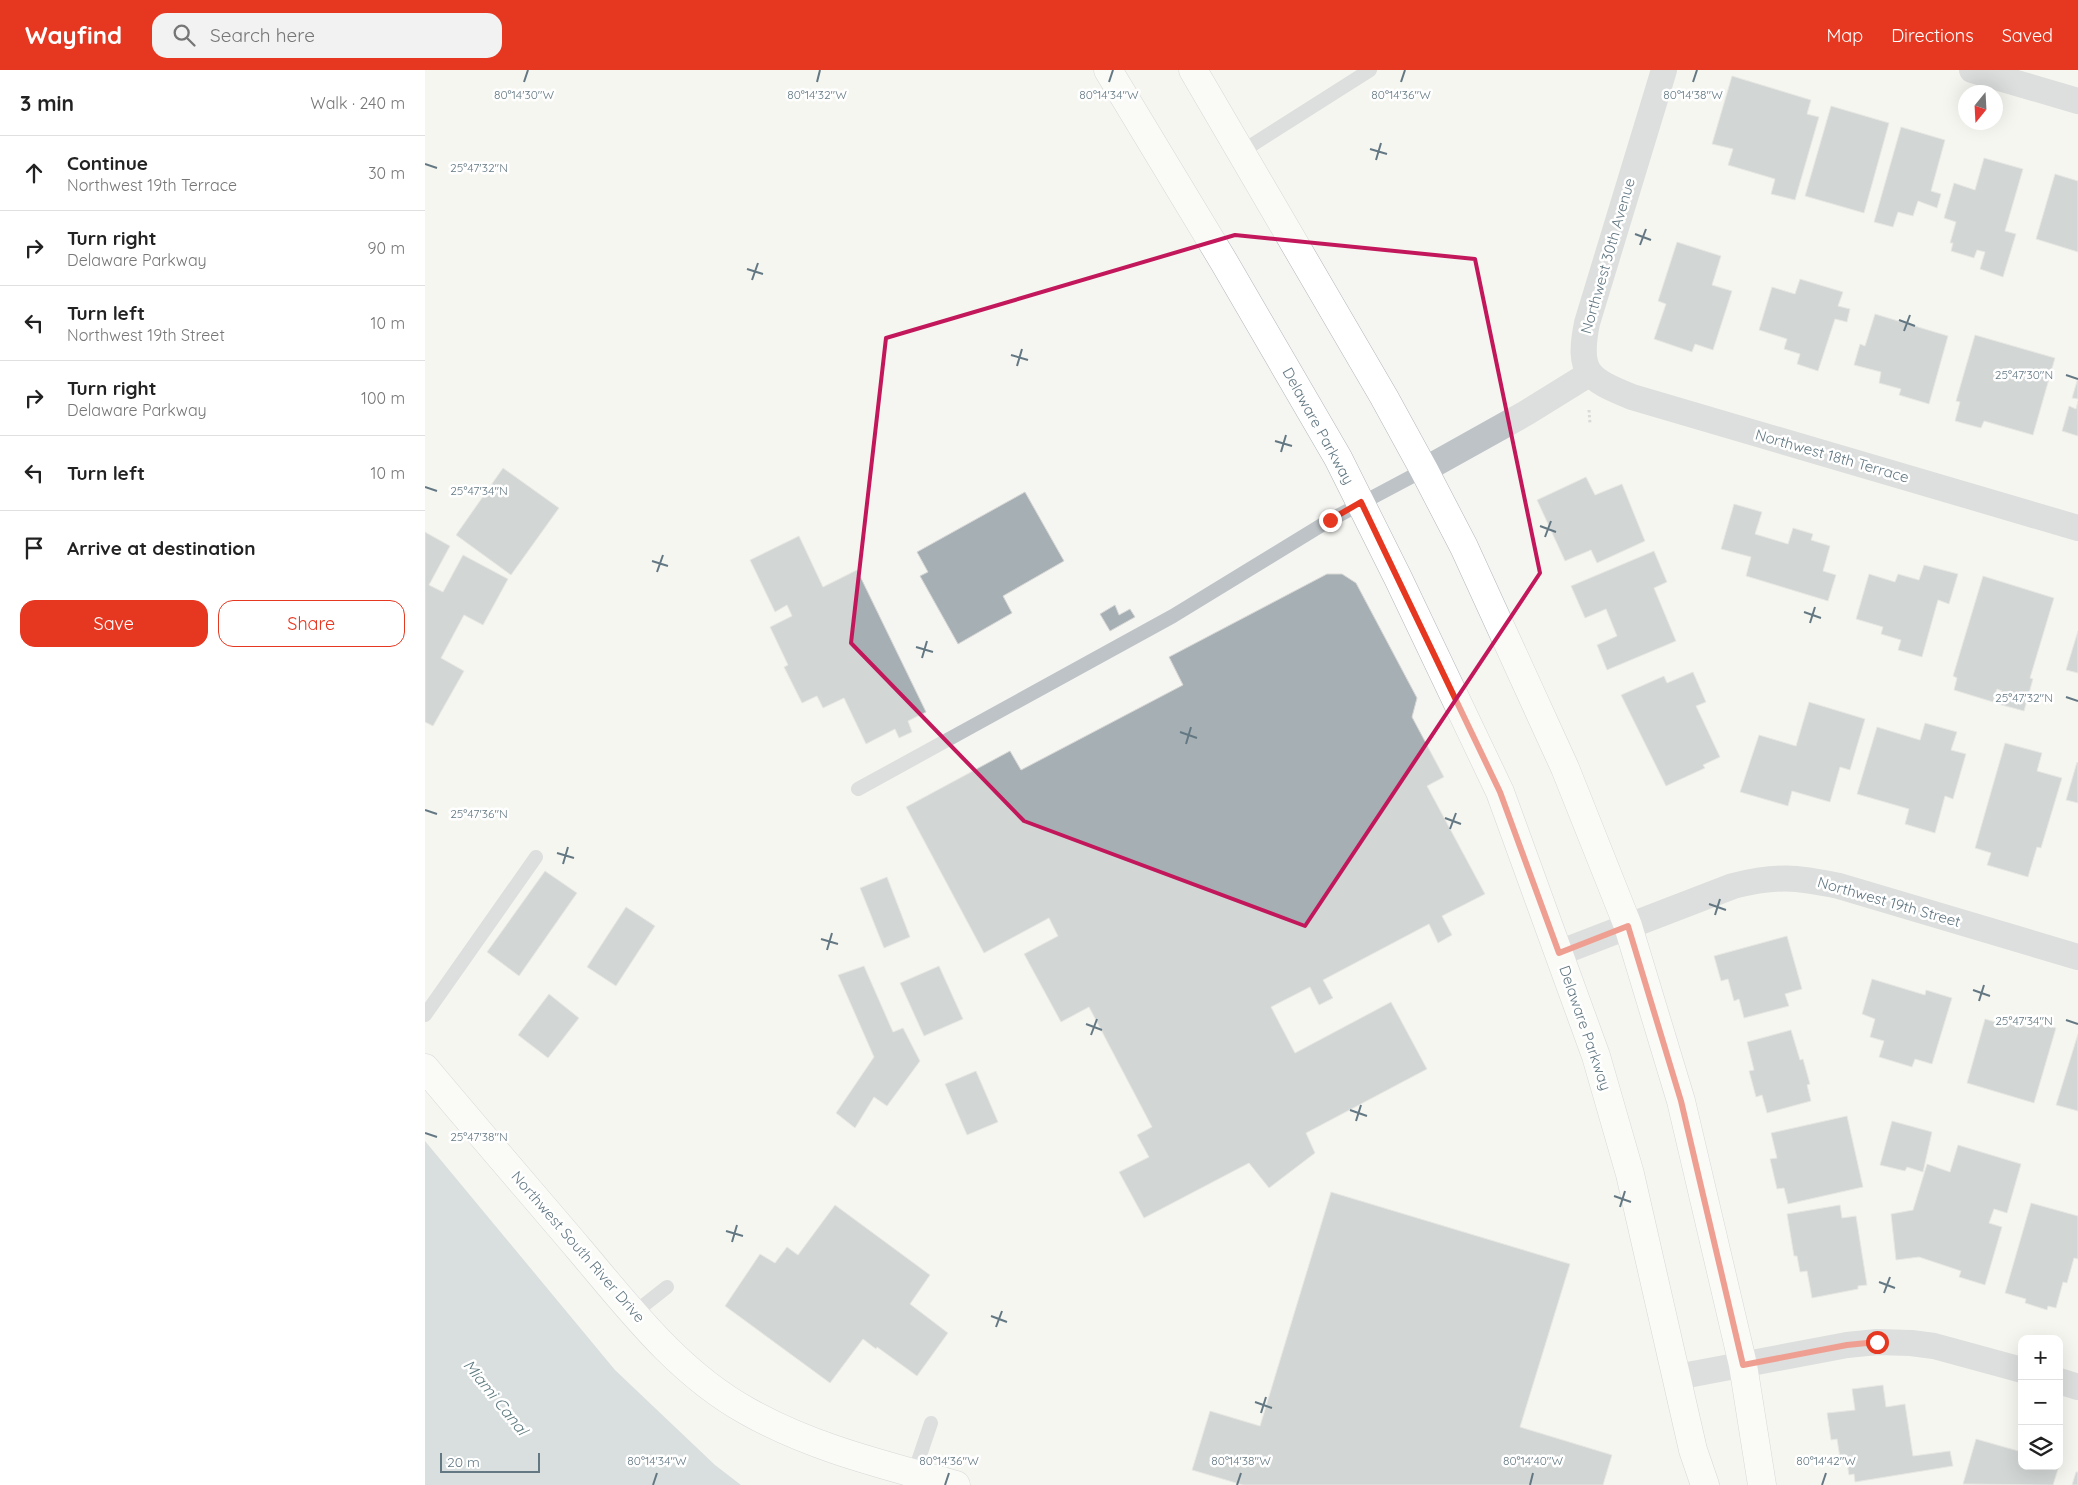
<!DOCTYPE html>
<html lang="en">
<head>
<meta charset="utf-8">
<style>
	:root { --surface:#fff; --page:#f2f2f2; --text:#222; --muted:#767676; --line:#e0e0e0; --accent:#e63720 }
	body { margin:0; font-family:Quicksand,sans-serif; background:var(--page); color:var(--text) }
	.controls { position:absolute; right:15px; bottom:15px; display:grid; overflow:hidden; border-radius:10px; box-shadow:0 5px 20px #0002 }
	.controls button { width:45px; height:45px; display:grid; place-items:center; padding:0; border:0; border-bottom:1px solid var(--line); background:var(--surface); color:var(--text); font:25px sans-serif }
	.compass { position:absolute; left:1533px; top:15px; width:45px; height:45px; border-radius:50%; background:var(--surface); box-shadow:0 5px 20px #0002; rotate:198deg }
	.scale { position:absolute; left:15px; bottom:12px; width:100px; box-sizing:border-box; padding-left:5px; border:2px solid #637883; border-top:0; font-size:14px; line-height:18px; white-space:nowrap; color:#637883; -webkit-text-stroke:4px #fff; paint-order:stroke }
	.stop { position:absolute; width:15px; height:15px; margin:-11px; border:4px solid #e63720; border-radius:50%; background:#fff }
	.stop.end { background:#e63720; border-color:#fff; box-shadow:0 1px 5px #0008 }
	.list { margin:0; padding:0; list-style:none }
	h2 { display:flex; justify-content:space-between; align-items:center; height:65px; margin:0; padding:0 20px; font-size:21px }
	h2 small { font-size:16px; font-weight:400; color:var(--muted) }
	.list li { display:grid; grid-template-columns:32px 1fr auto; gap:15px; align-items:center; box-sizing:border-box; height:75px; padding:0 20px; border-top:1px solid var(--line) }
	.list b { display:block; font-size:19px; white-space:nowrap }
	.list p { margin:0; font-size:16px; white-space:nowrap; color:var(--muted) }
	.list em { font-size:16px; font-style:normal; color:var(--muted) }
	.actions { display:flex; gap:10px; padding:15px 20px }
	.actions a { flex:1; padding:11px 0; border:1px solid var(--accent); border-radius:15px; text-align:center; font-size:18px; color:var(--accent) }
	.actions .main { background:var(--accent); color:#fff }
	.icon { flex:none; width:28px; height:28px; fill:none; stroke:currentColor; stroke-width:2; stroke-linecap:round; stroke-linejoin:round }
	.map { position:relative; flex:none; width:1653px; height:1415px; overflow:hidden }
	header { display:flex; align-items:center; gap:30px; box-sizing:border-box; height:70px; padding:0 25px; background:var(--accent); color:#fff }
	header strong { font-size:24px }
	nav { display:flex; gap:28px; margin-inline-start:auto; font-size:18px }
	.search { width:350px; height:45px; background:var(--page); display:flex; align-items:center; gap:12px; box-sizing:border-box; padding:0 18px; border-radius:15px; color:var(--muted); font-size:19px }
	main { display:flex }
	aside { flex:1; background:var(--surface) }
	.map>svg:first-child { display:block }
	.water { fill:#b5c4c7 }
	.building { fill:#a6b0b4; stroke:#d6d6d4 }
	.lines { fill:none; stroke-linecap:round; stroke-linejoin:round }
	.secondary-casing { stroke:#b0b7ba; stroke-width:29 }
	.path { stroke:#b7bbbd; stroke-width:3; stroke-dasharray:2.5 2.5; stroke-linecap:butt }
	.lane { stroke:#bdc3c6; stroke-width:14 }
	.street { stroke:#bdc3c6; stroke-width:26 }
	.secondary { stroke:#fff; stroke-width:28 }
	.route { stroke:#e63720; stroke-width:6 }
	.marked { fill:none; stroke:#c2185b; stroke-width:4; stroke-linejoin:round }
	.ticks { fill:none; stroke:#637883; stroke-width:2 }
	.labels { text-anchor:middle; stroke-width:5; stroke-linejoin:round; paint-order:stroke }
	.street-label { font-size:15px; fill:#637883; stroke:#fff }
	.water-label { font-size:16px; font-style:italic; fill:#5f7b80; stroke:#fff }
	.ticks-label { font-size:12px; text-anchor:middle; fill:#637883; stroke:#fff; stroke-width:5; stroke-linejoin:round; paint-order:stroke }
</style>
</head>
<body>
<header>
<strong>Wayfind</strong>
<div class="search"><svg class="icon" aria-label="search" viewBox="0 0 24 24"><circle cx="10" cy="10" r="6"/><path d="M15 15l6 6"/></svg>Search here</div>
<nav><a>Map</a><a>Directions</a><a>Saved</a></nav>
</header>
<main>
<aside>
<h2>3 min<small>Walk · 240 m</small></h2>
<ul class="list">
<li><svg class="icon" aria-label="ahead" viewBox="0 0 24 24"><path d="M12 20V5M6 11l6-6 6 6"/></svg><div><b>Continue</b><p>Northwest 19th Terrace</p></div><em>30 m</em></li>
<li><svg class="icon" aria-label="right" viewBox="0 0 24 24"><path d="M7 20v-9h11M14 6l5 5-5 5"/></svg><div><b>Turn right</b><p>Delaware Parkway</p></div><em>90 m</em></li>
<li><svg class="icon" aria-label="left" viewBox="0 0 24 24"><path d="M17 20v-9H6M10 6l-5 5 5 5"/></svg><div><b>Turn left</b><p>Northwest 19th Street</p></div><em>10 m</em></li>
<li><svg class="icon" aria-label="right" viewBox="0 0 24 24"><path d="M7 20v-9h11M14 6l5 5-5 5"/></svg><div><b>Turn right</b><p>Delaware Parkway</p></div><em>100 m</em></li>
<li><svg class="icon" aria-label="left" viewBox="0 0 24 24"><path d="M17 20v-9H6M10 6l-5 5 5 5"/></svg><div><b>Turn left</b></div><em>10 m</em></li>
<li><svg class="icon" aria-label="arrive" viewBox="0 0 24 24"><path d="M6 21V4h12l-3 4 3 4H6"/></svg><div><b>Arrive at destination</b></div></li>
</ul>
<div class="actions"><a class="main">Save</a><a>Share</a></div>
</aside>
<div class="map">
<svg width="1653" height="1415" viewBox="0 0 1653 1415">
	<rect width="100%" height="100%" fill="#f5f5f1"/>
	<polygon class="water" points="0,1071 190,1300 290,1395 316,1415 0,1415"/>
	<g class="building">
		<polygon points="1307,6 1386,30 1382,44 1394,47 1370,130 1346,124 1350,109 1303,95 1308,79 1287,74"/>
		<polygon points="1406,36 1464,53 1439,143 1380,126"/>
		<polygon points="1476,57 1520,70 1506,121 1516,124 1512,138 1493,131 1488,146 1473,142 1468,157 1449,152"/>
		<polygon points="1559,88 1598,99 1580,161 1591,164 1578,207 1555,199 1560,182 1552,180 1549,188 1526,181 1528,173 1525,173 1531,152 1519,148 1529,113 1550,120"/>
		<polygon points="1630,104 1653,111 1653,182 1611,169"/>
		<polygon points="1252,172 1296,186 1287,215 1307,221 1288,280 1270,274 1267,282 1229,269 1241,234 1233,231"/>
		<polygon points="1375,209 1418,222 1413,236 1425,239 1422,252 1410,249 1393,301 1372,294 1375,284 1359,279 1362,269 1334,260 1347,217 1370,224"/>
		<polygon points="1450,244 1523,266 1504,334 1474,325 1476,319 1454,313 1456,302 1429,295 1435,274 1440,276"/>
		<polygon points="1550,265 1630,288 1608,365 1559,351 1556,358 1530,351 1535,332 1531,331"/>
		<polygon points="1653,308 1653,329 1647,328"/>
		<polygon points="1653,331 1653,366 1637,361 1644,336 1651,339"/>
		<polygon points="78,398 134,438 86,505 31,465"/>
		<polygon points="1161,407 1170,425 1197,414 1220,471 1172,493 1166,480 1140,491 1112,430"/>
		<polygon points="600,422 639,491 578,526 587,543 533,574 495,506 503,502 492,482"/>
		<polygon points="1309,434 1337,442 1330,464 1363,474 1368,458 1388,464 1386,470 1405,476 1398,501 1411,505 1403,531 1321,506 1326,487 1296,479"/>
		<polygon points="0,462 25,476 4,515 18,522 38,485 83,509 58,555 39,545 16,588 39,601 8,656 0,652"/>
		<polygon points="374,466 398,517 432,500 501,642 483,651 487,662 474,668 470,659 441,674 419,628 398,638 392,626 377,633 359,597 363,595 345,557 367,546 362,535 350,542 325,490"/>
		<polygon points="1229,481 1242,512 1229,518 1251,571 1182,600 1172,575 1192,566 1181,539 1160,548 1146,516"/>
		<polygon points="1499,495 1533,504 1524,534 1513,530 1497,587 1473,580 1476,570 1456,564 1458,557 1431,549 1444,504 1470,512 1473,504 1494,510"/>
		<polygon points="902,504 917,504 931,513 992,628 987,647 1019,707 1002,716 1060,824 1017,846 1027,865 1013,873 1004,854 898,910 908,928 894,935 885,917 846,937 870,983 966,932 1002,999 881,1063 890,1083 844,1118 824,1093 719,1148 694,1102 724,1087 712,1065 727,1057 664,937 636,952 599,884 633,866 624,848 559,883 481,737 585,681 596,700 758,615 744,587"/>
		<polygon points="1558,506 1629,528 1605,608 1608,609 1599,641 1573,634 1577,621 1572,619 1568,632 1529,620 1532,608 1528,606"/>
		<polygon points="690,535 694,545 705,539 710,547 685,561 675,544"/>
		<polygon points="1653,561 1653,603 1641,600"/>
		<polygon points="1268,602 1281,632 1271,636 1295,687 1278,695 1280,698 1241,716 1196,625 1239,606 1242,613"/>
		<polygon points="1384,632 1440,649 1425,700 1415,697 1405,732 1367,721 1363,736 1315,722 1334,665 1371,676"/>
		<polygon points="1500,653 1532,662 1526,680 1541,684 1528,729 1520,726 1510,763 1480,754 1484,739 1432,724 1452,657 1495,670"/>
		<polygon points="1580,673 1617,683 1612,701 1637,708 1616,778 1612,777 1603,807 1562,795 1566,783 1550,778"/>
		<polygon points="1652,692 1653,693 1653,733 1641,730"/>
		<polygon points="120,801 152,823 94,906 62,882"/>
		<polygon points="462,807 485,867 459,878 435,818"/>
		<polygon points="201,837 230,856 191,916 162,897"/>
		<polygon points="1362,866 1377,919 1360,924 1364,936 1319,948 1314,929 1309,931 1303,909 1296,911 1289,886"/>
		<polygon points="439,896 468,962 478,958 495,991 462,1036 449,1027 430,1058 411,1043 449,987 413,905"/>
		<polygon points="514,896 538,949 499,966 475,913"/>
		<polygon points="1447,909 1500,925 1501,920 1527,928 1507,994 1490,989 1487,997 1454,987 1459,971 1445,967 1450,949 1437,944"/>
		<polygon points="124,924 154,948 123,988 93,965"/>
		<polygon points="1560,949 1584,956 1585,952 1602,957 1605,951 1631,958 1609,1033 1542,1013"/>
		<polygon points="1366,960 1375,990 1378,989 1385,1014 1382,1015 1386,1031 1342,1043 1337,1025 1331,1027 1324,1001 1329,1000 1322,972"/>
		<polygon points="1653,964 1653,1041 1631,1035"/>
		<polygon points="551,1001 573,1052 542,1065 520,1014"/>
		<polygon points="1422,1046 1438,1117 1363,1134 1359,1118 1352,1119 1345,1089 1352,1088 1346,1063"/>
		<polygon points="1467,1051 1507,1062 1498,1102 1482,1097 1480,1101 1455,1095"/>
		<polygon points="1533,1075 1596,1094 1582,1143 1569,1139 1564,1153 1577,1157 1560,1215 1534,1207 1536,1201 1494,1187 1471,1190 1466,1144 1488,1140 1502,1094 1525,1102"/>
		<polygon points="906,1122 1145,1194 1095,1357 1187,1385 1178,1415 818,1415 767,1400 785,1341 835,1356"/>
		<polygon points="1606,1133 1653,1146 1653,1189 1649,1188 1642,1213 1638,1212 1631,1238 1623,1236 1622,1240 1600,1233 1601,1229 1580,1223"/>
		<polygon points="410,1135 505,1205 485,1234 523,1263 492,1306 452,1277 451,1279 438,1269 405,1313 300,1236 335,1184 350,1193 362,1177 373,1185"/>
		<polygon points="1415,1135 1417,1148 1431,1146 1442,1215 1433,1216 1433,1219 1387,1228 1382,1201 1375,1202 1372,1186 1369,1186 1362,1144"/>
		<polygon points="1458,1315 1461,1337 1480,1334 1488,1386 1525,1381 1528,1396 1430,1412 1429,1404 1424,1405 1421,1387 1415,1388 1412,1369 1406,1370 1402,1343 1430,1340 1427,1319"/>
		<polygon points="1551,1369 1597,1382 1597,1396 1634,1396 1628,1415 1538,1414"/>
		<polygon points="1651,1402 1653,1402 1653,1415 1647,1415"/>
	</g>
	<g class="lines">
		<g class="secondary-casing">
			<g id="secondary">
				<polyline points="683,0 799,192 913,388 973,508 1075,722 1171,986 1205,1104 1268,1380 1280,1415"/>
				<polyline points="768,0 959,327 999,400 1039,477 1140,698 1203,856 1256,1031 1318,1295 1337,1415"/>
				<path d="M0,998C51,1059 103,1119 154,1179C204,1238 253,1303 322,1341C387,1378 460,1395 531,1415"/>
			</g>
		</g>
		<polyline class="path" points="1164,340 1165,354"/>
		<g class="lane">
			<polyline points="816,82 945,0"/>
			<polyline points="433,719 748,546 905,450 999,400"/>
			<polyline points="0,945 111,787"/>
			<polyline points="209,1243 242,1217"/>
			<polyline points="489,1403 506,1353"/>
		</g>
		<g class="street">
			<path d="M1239,0L1162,253C1152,303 1163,309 1207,327L1653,458"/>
			<polyline points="1547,0 1653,31"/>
			<polyline points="999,400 1101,343 1164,304"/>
			<path d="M1134,883L1308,816C1352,805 1371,807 1414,816L1653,887"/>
			<polyline points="1252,1307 1422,1275 1452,1272 1486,1273 1509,1276 1597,1300"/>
			<polyline points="1634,1311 1653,1317"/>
		</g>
		<use href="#secondary" class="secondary"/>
	</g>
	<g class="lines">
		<polyline class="route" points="905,450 936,432 1075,722 1134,883 1203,856 1256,1031 1318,1295 1422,1275 1452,1272"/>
	</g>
	<path d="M0 0H1653V1415H0ZM810,165L1050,189L1115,503L880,856L599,751L426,573L461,268Z" fill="#f5f5f1" fill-opacity=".55" fill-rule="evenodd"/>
	<path class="marked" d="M810,165L1050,189L1115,503L880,856L599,751L426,573L461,268Z"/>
	<path class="ticks" d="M99,12L103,0M392,12L395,0M684,12L688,0M976,12L980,0M1268,12L1272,0M945,79L962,84M951,90L956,73M0,94L12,98M1210,164L1226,170M1215,175L1221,159M322,199L338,204M327,210L333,193M1474,250L1490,256M1479,261L1485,245M586,285L603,290M592,296L597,279M1641,305L1653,309M850,371L867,376M856,382L861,365M0,417L12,421M1115,456L1131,462M1120,467L1126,451M227,491L243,496M232,502L238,485M1379,542L1396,548M1385,553L1390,537M491,577L508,582M497,588L502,571M1641,627L1653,631M755,662L772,668M761,674L766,657M0,740L12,744M1020,748L1036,754M1025,759L1031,743M132,783L149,788M138,794L143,777M1284,834L1301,840M1290,845L1295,829M396,869L413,874M402,880L407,863M1548,920L1565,926M1554,931L1559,915M1641,950L1653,954M661,954L677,960M666,965L672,949M925,1040L942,1046M931,1051L936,1035M0,1063L12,1067M1189,1126L1206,1132M1195,1137L1200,1121M301,1161L318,1166M307,1172L312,1155M1454,1212L1470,1218M1459,1223L1465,1207M566,1246L582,1252M571,1257L577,1241M830,1332L847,1338M836,1343L841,1327M228,1415L232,1403M520,1415L524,1403M812,1415L816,1403M1105,1415L1108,1403M1397,1415L1401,1403"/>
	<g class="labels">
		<g class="street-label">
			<text transform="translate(1183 186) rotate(-74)" y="5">Northwest 30th Avenue</text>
			<text transform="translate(893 356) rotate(61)" y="5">Delaware Parkway</text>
			<text transform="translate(1407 386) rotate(16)" y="5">Northwest 18th Terrace</text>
			<text transform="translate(1464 832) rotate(16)" y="5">Northwest 19th Street</text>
			<text transform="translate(1160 958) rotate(71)" y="5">Delaware Parkway</text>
			<text transform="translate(153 1177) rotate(49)" y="5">Northwest South River Drive</text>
		</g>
		<g class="water-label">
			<text transform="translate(71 1327) rotate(51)" y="6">Miami Canal</text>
		</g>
	</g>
	<g class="ticks-label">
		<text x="99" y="29">80°14'30"W</text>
		<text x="392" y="29">80°14'32"W</text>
		<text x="684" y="29">80°14'34"W</text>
		<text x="976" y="29">80°14'36"W</text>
		<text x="1268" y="29">80°14'38"W</text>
		<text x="54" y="102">25°47'32"N</text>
		<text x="1599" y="309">25°47'30"N</text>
		<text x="54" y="425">25°47'34"N</text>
		<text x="1599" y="632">25°47'32"N</text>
		<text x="54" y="748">25°47'36"N</text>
		<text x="1599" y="955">25°47'34"N</text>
		<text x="54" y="1071">25°47'38"N</text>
		<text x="232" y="1395">80°14'34"W</text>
		<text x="524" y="1395">80°14'36"W</text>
		<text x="816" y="1395">80°14'38"W</text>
		<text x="1108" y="1395">80°14'40"W</text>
		<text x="1401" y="1395">80°14'42"W</text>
	</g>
</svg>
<div class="controls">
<button>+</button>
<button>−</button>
<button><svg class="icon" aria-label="layers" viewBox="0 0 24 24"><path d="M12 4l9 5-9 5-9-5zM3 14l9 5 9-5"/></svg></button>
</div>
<svg class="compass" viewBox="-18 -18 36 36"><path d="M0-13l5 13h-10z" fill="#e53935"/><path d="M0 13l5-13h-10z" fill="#767676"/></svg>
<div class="scale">20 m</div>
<div class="stop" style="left:1452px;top:1272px"></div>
<div class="stop end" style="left:905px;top:450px"></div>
</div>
</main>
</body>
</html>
